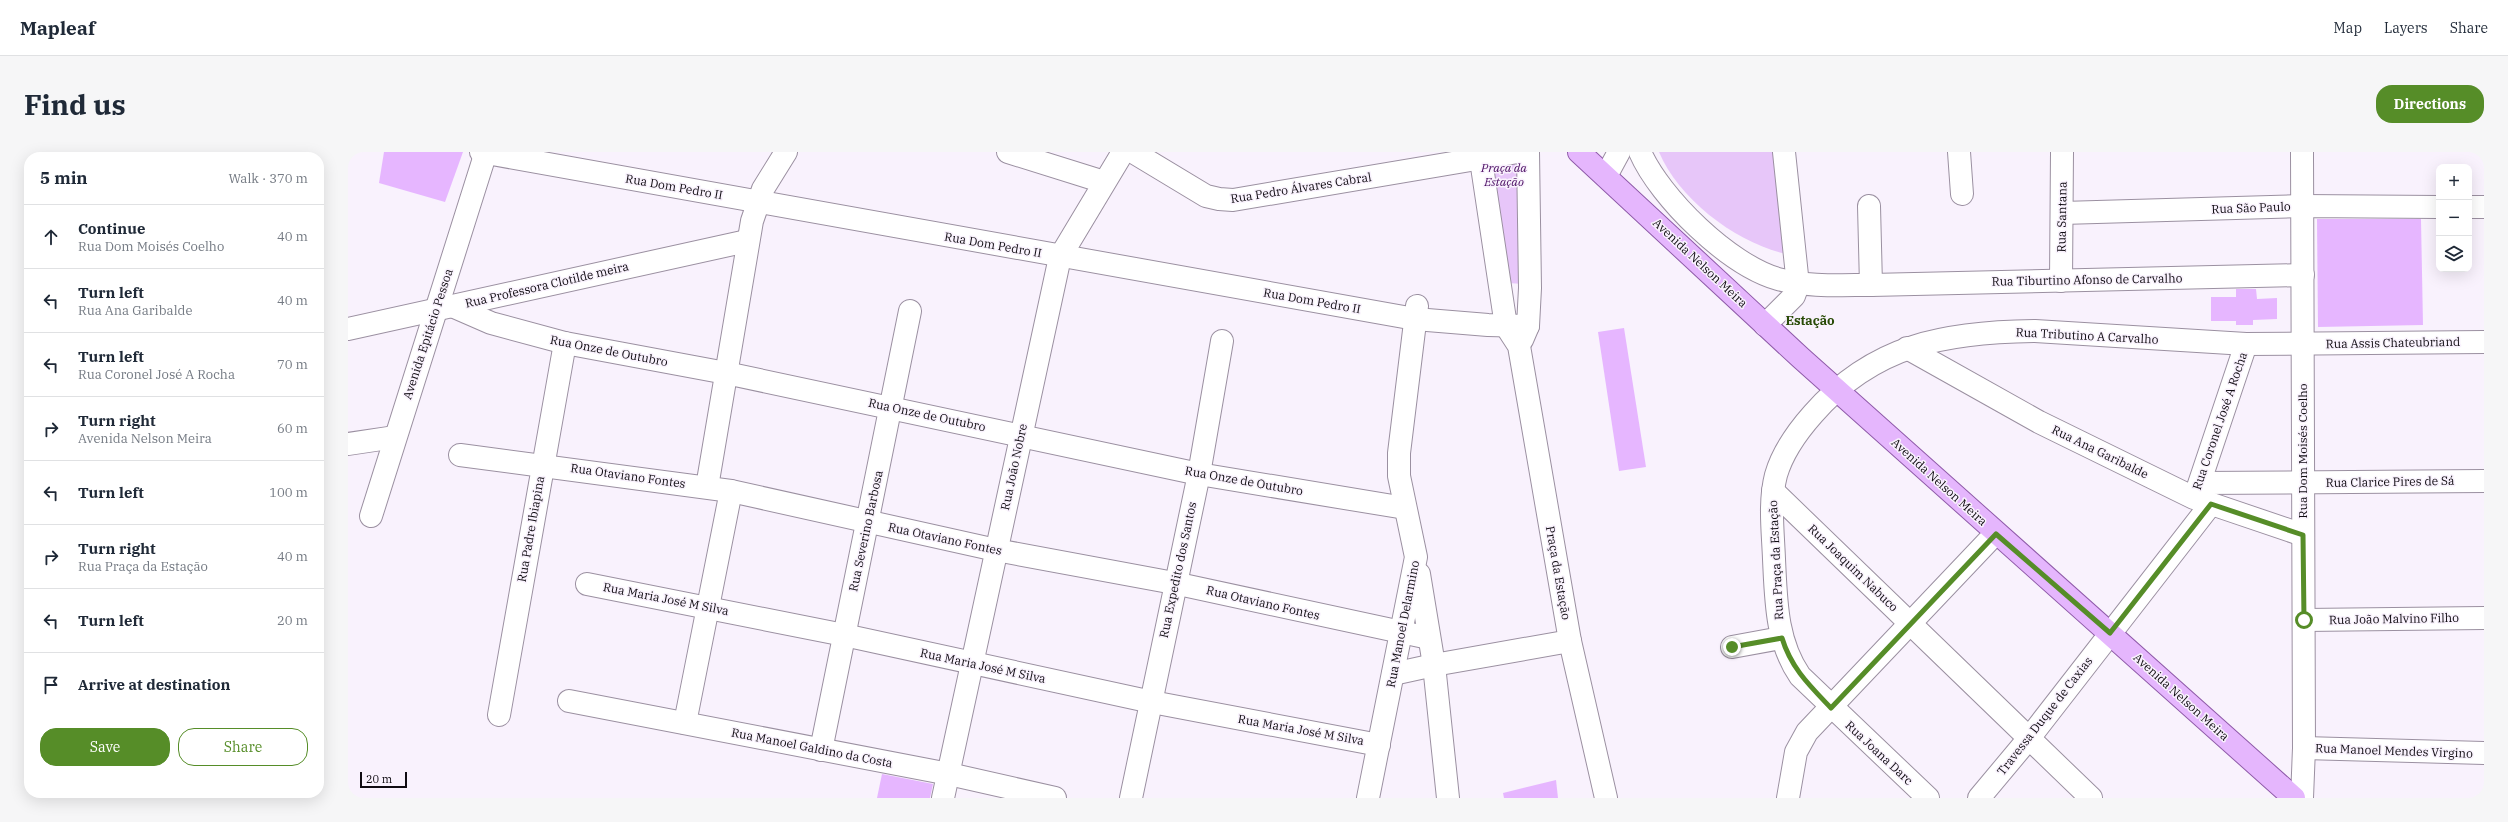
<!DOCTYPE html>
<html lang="en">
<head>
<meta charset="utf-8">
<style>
	:root { --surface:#fff; --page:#f6f6f7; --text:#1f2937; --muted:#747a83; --line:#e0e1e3; --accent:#568d28 }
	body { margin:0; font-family:"IBM Plex Serif",serif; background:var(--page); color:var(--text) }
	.controls { position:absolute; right:12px; top:12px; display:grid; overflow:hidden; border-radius:8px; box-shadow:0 4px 16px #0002 }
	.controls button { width:36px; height:36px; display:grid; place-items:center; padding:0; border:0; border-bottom:1px solid var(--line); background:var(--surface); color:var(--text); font:20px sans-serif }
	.scale { position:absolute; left:12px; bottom:10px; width:47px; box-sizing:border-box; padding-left:4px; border:2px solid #100c12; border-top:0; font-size:11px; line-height:14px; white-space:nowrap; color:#100c12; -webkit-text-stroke:3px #f9f2fd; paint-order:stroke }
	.stop { position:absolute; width:12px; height:12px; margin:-9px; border:3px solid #568d28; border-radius:50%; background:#fff }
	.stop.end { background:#568d28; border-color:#fff; box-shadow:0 1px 4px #0008 }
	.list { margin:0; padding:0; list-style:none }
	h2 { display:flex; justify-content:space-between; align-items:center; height:52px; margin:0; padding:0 16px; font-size:17px }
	h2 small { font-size:13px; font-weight:400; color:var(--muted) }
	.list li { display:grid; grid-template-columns:26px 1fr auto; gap:12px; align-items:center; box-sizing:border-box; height:64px; padding:0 16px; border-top:1px solid var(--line) }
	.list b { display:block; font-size:15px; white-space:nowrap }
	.list p { margin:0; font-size:13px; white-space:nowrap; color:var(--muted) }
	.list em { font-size:13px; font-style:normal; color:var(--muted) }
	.actions { display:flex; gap:8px; padding:12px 16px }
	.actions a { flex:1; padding:9px 0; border:1px solid var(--accent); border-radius:16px; text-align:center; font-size:14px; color:var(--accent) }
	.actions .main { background:var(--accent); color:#fff }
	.icon { flex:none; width:22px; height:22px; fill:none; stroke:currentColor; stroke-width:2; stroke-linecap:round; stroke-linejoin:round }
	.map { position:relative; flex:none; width:2136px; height:646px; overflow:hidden; border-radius:16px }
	header { display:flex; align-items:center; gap:24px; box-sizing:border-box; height:56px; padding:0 20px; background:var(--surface); border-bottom:1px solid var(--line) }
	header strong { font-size:19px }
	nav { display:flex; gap:22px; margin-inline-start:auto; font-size:14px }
	.intro { display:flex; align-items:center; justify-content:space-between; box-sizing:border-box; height:96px; padding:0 24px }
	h1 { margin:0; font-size:28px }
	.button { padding:10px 18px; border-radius:16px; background:var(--accent); color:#fff; font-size:14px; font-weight:700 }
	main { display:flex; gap:24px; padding:0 24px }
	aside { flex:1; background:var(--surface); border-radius:16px; box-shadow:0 4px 16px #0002 }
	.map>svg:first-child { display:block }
	.green { fill:#e7c6f9 }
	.building { fill:#e6b6ff }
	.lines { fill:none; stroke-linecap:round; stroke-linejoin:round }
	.minor-casing { stroke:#9b90a1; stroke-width:24 }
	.major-casing { stroke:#8f5ba9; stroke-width:24 }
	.minor { stroke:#fff; stroke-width:22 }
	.major { stroke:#e5b6fd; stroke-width:22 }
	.route { stroke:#568d28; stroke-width:5 }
	.labels { text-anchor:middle; stroke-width:3; stroke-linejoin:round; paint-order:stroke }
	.park-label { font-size:12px; font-style:italic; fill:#490b61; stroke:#f9f2fd }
	.street-label { font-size:12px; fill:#100c12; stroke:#f9f2fd }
	.neighbourhood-label { font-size:13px; font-weight:bold; fill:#294b07; stroke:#f9f2fd }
</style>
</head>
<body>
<header>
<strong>Mapleaf</strong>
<nav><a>Map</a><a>Layers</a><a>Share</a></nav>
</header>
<div class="intro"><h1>Find us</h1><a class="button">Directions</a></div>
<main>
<aside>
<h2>5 min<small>Walk · 370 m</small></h2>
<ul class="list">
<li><svg class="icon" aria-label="ahead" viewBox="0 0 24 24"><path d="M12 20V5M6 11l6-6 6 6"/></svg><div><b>Continue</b><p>Rua Dom Moisés Coelho</p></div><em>40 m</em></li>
<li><svg class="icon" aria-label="left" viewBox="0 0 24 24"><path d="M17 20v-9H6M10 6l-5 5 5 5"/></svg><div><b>Turn left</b><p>Rua Ana Garibalde</p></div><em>40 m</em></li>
<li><svg class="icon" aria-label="left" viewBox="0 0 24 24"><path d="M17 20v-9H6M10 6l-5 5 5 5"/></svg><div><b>Turn left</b><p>Rua Coronel José A Rocha</p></div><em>70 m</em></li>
<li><svg class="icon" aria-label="right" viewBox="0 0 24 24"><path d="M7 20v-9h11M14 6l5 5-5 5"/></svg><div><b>Turn right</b><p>Avenida Nelson Meira</p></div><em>60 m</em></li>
<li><svg class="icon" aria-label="left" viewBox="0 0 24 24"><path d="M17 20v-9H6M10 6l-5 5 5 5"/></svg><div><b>Turn left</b></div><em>100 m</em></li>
<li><svg class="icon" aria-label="right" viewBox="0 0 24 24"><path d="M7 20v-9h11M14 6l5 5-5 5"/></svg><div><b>Turn right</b><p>Rua Praça da Estação</p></div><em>40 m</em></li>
<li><svg class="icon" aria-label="left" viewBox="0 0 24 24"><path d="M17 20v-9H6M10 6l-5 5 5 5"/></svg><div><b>Turn left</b></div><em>20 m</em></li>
<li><svg class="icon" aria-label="arrive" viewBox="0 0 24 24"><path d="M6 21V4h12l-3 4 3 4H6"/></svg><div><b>Arrive at destination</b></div></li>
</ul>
<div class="actions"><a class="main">Save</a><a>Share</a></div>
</aside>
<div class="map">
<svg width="2136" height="646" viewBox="0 0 2136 646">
	<rect width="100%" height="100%" fill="#f9f2fd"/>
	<g class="green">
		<path d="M1311,0H1426L1438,102C1389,91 1331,48 1311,0Z"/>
		<polygon points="1170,11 1174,132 1161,131 1141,14"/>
	</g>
	<g class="building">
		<polygon points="36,0 115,0 97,50 31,31"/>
		<polygon points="1969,67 2073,67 2075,173 1970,175"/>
		<polygon points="1888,137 1908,137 1909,147 1929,146 1929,167 1905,168 1905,173 1888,173 1888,169 1863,169 1863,145 1888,145"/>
		<polygon points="1276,176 1298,315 1271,319 1250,180"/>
		<polygon points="534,622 585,632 582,646 529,646"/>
		<polygon points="1208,628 1210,646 1156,646 1155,641"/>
	</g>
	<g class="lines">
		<g class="minor-casing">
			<g id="minor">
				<polyline points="133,0 1067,167 1140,173 1180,174"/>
				<polyline points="660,0 756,30"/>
				<polyline points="785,0 858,44 871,47 885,48 1170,0"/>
				<path d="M1292,0C1312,46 1381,113 1430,127C1460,135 1492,133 1523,133L1955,123"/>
				<polyline points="1611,0 1614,42"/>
				<polyline points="1133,8 1158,174 1171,194 1222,489 1258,646"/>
				<polyline points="1258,24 1271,0"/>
				<polyline points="1521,54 1523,133"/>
				<polyline points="2121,55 2136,55"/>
				<polyline points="1714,61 1954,54 2091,55"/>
				<polyline points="1713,129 1714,0"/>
				<polyline points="104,154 143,171 217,191 378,221 851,322 1057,356"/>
				<polyline points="1417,173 1446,144 1450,133 1436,0"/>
				<polyline points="0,177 399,89"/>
				<polyline points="1174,188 1180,174 1182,136 1180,0"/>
				<polyline points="1559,196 1691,270 1846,346 1955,383"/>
				<polyline points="0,292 47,285"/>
				<polyline points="112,303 383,339 648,398 826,431 1081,486"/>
				<polyline points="1852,331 2136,329"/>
				<polyline points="359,335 404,69 415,37 438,0"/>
				<polyline points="1425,339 1743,646"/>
				<polyline points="1847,344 1898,192"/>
				<polyline points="23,364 138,0"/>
				<polyline points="1071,422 1086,513 1100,646"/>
				<polyline points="239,432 496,483 804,550 1031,593"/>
				<polyline points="1956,468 2136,466"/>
				<polyline points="1384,495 1433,486"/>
				<polyline points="1045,522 1086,513 1222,489"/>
				<polyline points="221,549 601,622 707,646"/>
				<polyline points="151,563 217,191"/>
				<polyline points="337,571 383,339"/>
				<polyline points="1956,596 2136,601"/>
				<polyline points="473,598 562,159"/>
				<polyline points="595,646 712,105 775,0"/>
				<polyline points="783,646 851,322 874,189"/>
				<polyline points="1020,646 1068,405 1051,324 1051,301 1069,154"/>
				<polyline points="1440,646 1448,600 1459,580 1647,382"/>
				<path d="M1580,646L1452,524C1428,489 1428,448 1426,407C1425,380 1421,350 1428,323C1435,299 1449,280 1465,262C1526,192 1599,180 1687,179L1898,192L2136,190"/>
				<polyline points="1631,646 1682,585 1863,352"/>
				<polyline points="1954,646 1956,596 1954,0"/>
			</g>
		</g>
		<g class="major-casing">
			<polyline id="major" points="1231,0 1453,206 1946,646"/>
		</g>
		<use href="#minor" class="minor"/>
		<use href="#major" class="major"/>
	</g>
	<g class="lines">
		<path class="route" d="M1384,495L1434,486C1443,516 1462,534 1483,556L1648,382L1762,481L1863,352L1955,383L1956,468"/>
	</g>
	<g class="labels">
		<g class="park-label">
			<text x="1156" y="20">Praça da<tspan x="1156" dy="14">Estação</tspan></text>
		</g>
		<g class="street-label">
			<text transform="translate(326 35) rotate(10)" y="4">Rua Dom Pedro II</text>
			<text transform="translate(953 36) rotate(-9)" y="4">Rua Pedro Álvares Cabral</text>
			<text transform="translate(1903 56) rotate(-2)" y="4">Rua São Paulo</text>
			<text transform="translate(1714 65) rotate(-89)" y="4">Rua Santana</text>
			<text transform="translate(645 93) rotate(10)" y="4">Rua Dom Pedro II</text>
			<text transform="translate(1352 111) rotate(43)" y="4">Avenida Nelson Meira</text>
			<text transform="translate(1739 128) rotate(-1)" y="4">Rua Tiburtino Afonso de Carvalho</text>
			<text transform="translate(199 133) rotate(-13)" y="4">Rua Professora Clotilde meira</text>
			<text transform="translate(964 149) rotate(10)" y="4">Rua Dom Pedro II</text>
			<text transform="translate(80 182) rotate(-72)" y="4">Avenida Epitácio Pessoa</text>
			<text transform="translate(1739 184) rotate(3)" y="4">Rua Tributino A Carvalho</text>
			<text transform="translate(2045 191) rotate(-1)" y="4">Rua Assis Chateubriand</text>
			<text transform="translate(261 199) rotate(11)" y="4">Rua Onze de Outubro</text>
			<text transform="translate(579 263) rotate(12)" y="4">Rua Onze de Outubro</text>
			<text transform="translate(1872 269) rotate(-71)" y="4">Rua Coronel José A Rocha</text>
			<text transform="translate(1955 299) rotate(-90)" y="4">Rua Dom Moisés Coelho</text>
			<text transform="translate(1752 300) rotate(26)" y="4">Rua Ana Garibalde</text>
			<text transform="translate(666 315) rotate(-78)" y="4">Rua João Nobre</text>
			<text transform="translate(280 324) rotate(8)" y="4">Rua Otaviano Fontes</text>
			<text transform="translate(896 329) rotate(10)" y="4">Rua Onze de Outubro</text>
			<text transform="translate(1591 330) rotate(42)" y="4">Avenida Nelson Meira</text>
			<text transform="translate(2042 330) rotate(-1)" y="4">Rua Clarice Pires de Sá</text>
			<text transform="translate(183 377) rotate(-80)" y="4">Rua Padre Ibiapina</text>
			<text transform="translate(518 379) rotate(-78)" y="4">Rua Severino Barbosa</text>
			<text transform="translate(597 387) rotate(12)" y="4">Rua Otaviano Fontes</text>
			<text transform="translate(1428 408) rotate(-93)" y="4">Rua Praça da Estação</text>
			<text transform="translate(1505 416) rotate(44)" y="4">Rua Joaquim Nabuco</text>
			<text transform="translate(830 418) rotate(-78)" y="4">Rua Expedito dos Santos</text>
			<text transform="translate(1210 421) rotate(80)" y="4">Praça da Estação</text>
			<text transform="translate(318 447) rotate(11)" y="4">Rua Maria José M Silva</text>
			<text transform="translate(915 451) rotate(13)" y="4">Rua Otaviano Fontes</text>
			<text transform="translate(2046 467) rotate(-1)" y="4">Rua João Malvino Filho</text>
			<text transform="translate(1055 472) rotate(-79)" y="4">Rua Manoel Delarmino</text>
			<text transform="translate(635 514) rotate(12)" y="4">Rua Maria José M Silva</text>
			<text transform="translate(1833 545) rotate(42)" y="4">Avenida Nelson Meira</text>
			<text transform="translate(1697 564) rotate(-52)" y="4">Travessa Duque de Caxias</text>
			<text transform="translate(953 578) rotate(10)" y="4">Rua Maria José M Silva</text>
			<text transform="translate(464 596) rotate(11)" y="4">Rua Manoel Galdino da Costa</text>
			<text transform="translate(2046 599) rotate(2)" y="4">Rua Manoel Mendes Virgino</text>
			<text transform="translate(1531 601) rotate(43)" y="4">Rua Joana Darc</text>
		</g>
		<g class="neighbourhood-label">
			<text x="1462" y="173">Estação</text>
		</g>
	</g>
</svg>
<div class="controls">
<button>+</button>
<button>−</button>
<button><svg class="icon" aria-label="layers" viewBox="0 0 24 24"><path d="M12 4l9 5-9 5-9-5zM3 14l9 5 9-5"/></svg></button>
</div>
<div class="scale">20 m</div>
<div class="stop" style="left:1956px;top:468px"></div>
<div class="stop end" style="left:1384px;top:495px"></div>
</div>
</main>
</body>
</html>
